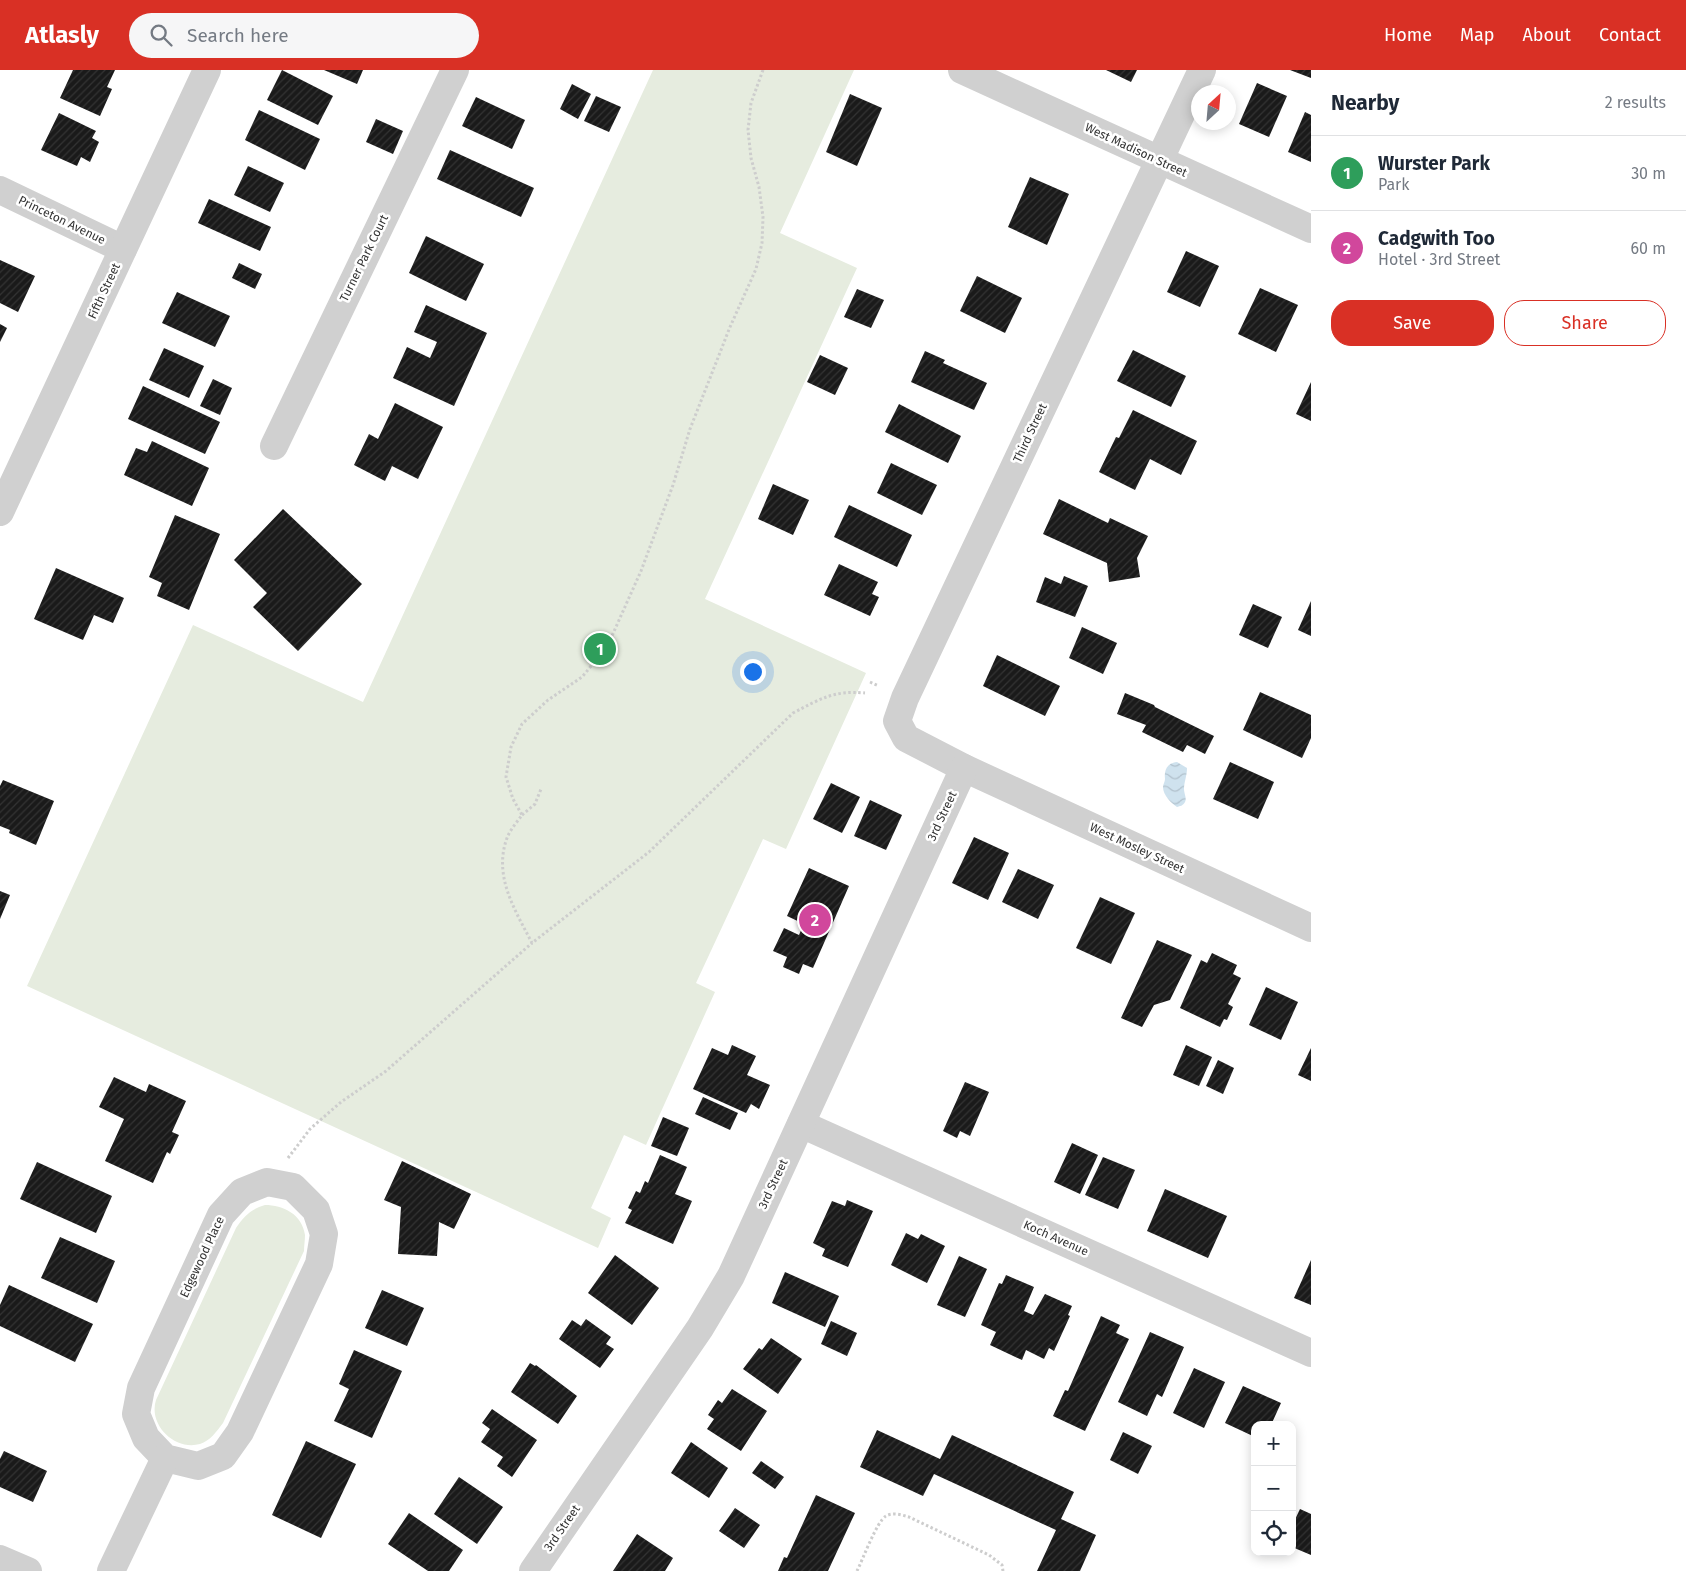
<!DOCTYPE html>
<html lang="en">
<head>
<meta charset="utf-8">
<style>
	:root { --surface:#fff; --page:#f6f6f7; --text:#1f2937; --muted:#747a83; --line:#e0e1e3; --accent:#d93025 }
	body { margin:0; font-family:"Fira Sans",sans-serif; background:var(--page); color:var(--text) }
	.controls { position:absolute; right:15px; bottom:15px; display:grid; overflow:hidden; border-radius:10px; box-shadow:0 2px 12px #0003 }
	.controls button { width:45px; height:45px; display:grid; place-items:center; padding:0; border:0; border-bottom:1px solid var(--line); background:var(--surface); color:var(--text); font:25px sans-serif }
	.compass { position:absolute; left:1191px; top:15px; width:45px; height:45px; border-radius:50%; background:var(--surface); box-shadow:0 2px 12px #0003; rotate:26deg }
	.you { position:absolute; left:752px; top:601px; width:18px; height:18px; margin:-12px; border:4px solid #fff; border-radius:50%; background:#1a73e8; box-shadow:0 0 0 8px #1a73e833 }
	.badge { display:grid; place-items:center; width:32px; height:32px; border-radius:50%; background:var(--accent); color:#fff; font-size:16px; font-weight:700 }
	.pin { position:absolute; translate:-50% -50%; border:2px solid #fff; box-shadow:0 1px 5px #0006 }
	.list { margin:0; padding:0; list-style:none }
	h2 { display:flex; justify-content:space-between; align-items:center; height:65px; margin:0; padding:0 20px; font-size:21px }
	h2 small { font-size:16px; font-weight:400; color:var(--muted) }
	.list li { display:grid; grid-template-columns:32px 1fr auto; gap:15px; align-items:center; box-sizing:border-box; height:75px; padding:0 20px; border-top:1px solid var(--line) }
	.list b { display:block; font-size:19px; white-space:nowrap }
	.list p { margin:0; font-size:16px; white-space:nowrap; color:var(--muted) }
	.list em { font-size:16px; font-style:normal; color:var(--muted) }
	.actions { display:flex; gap:10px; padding:15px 20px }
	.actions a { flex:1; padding:11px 0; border:1px solid var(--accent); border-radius:20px; text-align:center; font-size:18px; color:var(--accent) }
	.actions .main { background:var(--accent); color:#fff }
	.icon { flex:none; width:28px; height:28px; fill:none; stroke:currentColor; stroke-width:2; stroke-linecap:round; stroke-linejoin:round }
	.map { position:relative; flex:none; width:1311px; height:1501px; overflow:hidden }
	header { display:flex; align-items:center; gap:30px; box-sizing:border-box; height:70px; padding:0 25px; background:var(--accent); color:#fff }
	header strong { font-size:24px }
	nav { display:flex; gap:28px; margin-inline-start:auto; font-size:18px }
	.search { width:350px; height:45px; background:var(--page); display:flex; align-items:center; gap:12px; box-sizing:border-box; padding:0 18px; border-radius:28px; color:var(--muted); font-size:19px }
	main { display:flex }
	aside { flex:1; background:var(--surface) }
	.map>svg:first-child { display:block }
	.green { fill:#e6ecdf }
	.water { fill:url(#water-waves) }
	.building { fill:url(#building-hatch) }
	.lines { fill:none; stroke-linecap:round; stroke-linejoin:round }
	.path { stroke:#cdcdcd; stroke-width:3; stroke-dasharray:2.5 2.5; stroke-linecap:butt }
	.minor { stroke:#d0d0d0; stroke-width:28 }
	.labels { text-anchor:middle; stroke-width:5; stroke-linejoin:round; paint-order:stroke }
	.street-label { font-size:12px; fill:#333; stroke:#fff }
</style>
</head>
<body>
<header>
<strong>Atlasly</strong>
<div class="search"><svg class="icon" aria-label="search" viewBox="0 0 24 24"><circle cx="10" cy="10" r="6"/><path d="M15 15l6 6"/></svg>Search here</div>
<nav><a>Home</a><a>Map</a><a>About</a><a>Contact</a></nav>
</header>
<main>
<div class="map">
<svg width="1311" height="1501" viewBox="0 0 1311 1501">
	<defs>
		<pattern id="water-waves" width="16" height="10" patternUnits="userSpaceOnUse" patternTransform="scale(1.25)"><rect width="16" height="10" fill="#cfe2ee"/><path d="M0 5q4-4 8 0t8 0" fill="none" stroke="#b2c2cd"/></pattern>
		<pattern id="building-hatch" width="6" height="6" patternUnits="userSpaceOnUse" patternTransform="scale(1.25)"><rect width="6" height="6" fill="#1a1a1a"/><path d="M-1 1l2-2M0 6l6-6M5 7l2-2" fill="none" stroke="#333"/></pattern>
	</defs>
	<rect width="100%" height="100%" fill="#fff"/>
	<g class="green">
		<polygon points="653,0 854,0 780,163 857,198 705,529 866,603 786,779 763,769 696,913 715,922 646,1075 624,1065 591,1138 611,1148 598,1178 27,916 193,555 363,632"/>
		<path d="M265,1135C283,1135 302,1144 305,1165C305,1170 304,1176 304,1181L223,1353C217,1361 210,1371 200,1374C175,1381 148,1355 156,1330L236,1158C244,1146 251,1139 265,1135Z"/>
	</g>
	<path class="water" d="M1177,692L1187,698C1187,706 1184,712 1184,719C1184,724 1187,728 1185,732C1183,736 1180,736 1177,737C1171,733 1163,725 1163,717C1163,714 1165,712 1165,709C1164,700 1167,693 1177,692Z"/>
	<g class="building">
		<polygon points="73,0 115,0 107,17 112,19 100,46 60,28"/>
		<polygon points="282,0 333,26 318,55 267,30"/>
		<polygon points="324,0 363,0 357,14"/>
		<polygon points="1106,0 1137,0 1131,12"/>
		<polygon points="1290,0 1311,0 1311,8"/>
		<polygon points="1257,13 1287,26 1269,67 1239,54"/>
		<polygon points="572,14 591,24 578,49 560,39"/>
		<polygon points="850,24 882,38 857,96 826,82"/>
		<polygon points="596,26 621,37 609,62 584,51"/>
		<polygon points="476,27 525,50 512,79 462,56"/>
		<polygon points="259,40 320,69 305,100 245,70"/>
		<polygon points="1305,42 1311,45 1311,92 1288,82"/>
		<polygon points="59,43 96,61 92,68 99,72 90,92 81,87 77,96 41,80"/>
		<polygon points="376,49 403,61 393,84 366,72"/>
		<polygon points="450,80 534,118 521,147 437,109"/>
		<polygon points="248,96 284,113 270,142 234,125"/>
		<polygon points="1030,107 1069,124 1047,175 1008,157"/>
		<polygon points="209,129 271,157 260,181 198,153"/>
		<polygon points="426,166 484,194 466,231 409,203"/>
		<polygon points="1186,181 1219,196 1200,237 1167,222"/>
		<polygon points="0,190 35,206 18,242 0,233"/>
		<polygon points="239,193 262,204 255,219 232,208"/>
		<polygon points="977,206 1022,228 1005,263 960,241"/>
		<polygon points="1260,218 1298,235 1276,282 1238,264"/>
		<polygon points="857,219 884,230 871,258 844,247"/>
		<polygon points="177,222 230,246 215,277 162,253"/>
		<polygon points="426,235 487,263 454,336 393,308 407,277 430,288 437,272 414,262"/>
		<polygon points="0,254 7,258 0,272"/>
		<polygon points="164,278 204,296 189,328 149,310"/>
		<polygon points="1133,280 1186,306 1171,337 1117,311"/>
		<polygon points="925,281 945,290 943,293 987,313 974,340 911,312"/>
		<polygon points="820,285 848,298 835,325 807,312"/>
		<polygon points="213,309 232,318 220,345 200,336"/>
		<polygon points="1311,312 1311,351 1296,344"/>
		<polygon points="143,316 220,352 205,384 128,349"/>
		<polygon points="395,333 443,357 418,409 392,396 385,411 354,395 369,364 378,369"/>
		<polygon points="899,334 961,366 948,393 885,362"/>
		<polygon points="1133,340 1197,371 1181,405 1150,389 1135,420 1099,402 1116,367 1119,368"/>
		<polygon points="152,371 209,398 192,436 124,405 136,378 147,382"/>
		<polygon points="891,393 937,415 922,445 877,423"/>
		<polygon points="773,414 809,430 793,465 758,449"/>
		<polygon points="1059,429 1108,453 1110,448 1148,466 1137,488 1140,507 1109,512 1107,493 1043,464"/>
		<polygon points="849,435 912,465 897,497 834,467"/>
		<polygon points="283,439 362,514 298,581 253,537 267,523 234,490"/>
		<polygon points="175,445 220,464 189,540 157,526 162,513 149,507"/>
		<polygon points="839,494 878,512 872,524 879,527 870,546 824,525"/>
		<polygon points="56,498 124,528 113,553 94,545 83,570 34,549"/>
		<polygon points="1064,506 1088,516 1075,547 1036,532 1045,507 1061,514"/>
		<polygon points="1311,531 1311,566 1298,560"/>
		<polygon points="1253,534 1282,547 1268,578 1239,565"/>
		<polygon points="1082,557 1117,573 1103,604 1069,588"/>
		<polygon points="997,585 1060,616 1045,646 983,616"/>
		<polygon points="1260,622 1311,645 1311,668 1302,688 1243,660"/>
		<polygon points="1125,623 1154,635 1155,637 1214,666 1205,684 1187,675 1183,682 1142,662 1146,655 1117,644"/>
		<polygon points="1230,692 1274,712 1258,749 1213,729"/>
		<polygon points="3,710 54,731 36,775 9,763 10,760 0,756 0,716"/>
		<polygon points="831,713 860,727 842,763 813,749"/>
		<polygon points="870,730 902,745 886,780 854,766"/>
		<polygon points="974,767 1009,783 988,830 952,813"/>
		<polygon points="809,798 849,816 813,898 803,894 799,904 783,897 787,887 773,881 784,858 799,865 804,854 787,846"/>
		<polygon points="1018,799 1054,815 1038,849 1002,832"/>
		<polygon points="0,821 10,825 0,849"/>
		<polygon points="1100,827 1135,843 1111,894 1076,878"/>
		<polygon points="1157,870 1192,885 1170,930 1154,935 1142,957 1121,948"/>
		<polygon points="1212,883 1237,895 1233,904 1241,908 1228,934 1233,937 1227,950 1224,949 1220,957 1180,938 1201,890 1207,893"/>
		<polygon points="1266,917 1298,932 1281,970 1249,955"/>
		<polygon points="732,975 756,986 747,1005 770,1015 759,1039 751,1034 746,1043 693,1019 712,978 728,985"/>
		<polygon points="1186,975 1212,987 1199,1016 1173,1005"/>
		<polygon points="1311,978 1311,1011 1298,1005"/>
		<polygon points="1218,990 1234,998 1223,1024 1206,1016"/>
		<polygon points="114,1007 146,1022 149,1014 186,1031 172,1062 179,1065 170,1084 167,1082 153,1113 105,1091 124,1049 99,1037"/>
		<polygon points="965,1012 989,1022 970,1066 960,1061 957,1068 943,1061"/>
		<polygon points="703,1027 738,1043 730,1060 695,1044"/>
		<polygon points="663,1047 689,1058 677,1086 651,1076"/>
		<polygon points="1072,1073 1098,1085 1080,1124 1054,1112"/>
		<polygon points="660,1085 687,1097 675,1124 692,1131 673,1174 625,1153 632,1140 628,1138 636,1121 640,1123 645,1111 648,1113"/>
		<polygon points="1103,1087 1135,1100 1118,1139 1085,1125"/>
		<polygon points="402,1091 471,1124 454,1159 439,1152 437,1186 398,1184 401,1137 384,1130"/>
		<polygon points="37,1092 112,1126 96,1163 20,1129"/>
		<polygon points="1165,1119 1227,1146 1208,1188 1147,1161"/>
		<polygon points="847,1130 873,1141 848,1197 822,1186 825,1179 813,1173 832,1131 845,1136"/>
		<polygon points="906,1163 918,1169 921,1164 945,1176 927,1213 891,1195"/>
		<polygon points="60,1167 115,1191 97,1233 41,1208"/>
		<polygon points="615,1185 659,1218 632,1255 588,1223"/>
		<polygon points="959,1186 987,1199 965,1247 937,1235"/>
		<polygon points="1311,1190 1311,1235 1294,1228"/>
		<polygon points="785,1202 839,1226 825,1257 772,1233"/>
		<polygon points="1006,1205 1034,1217 1024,1241 1033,1245 1045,1224 1072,1236 1068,1245 1070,1246 1054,1281 1049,1278 1044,1289 1026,1280 1022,1290 990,1275 996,1262 981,1255 999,1213 1002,1214"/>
		<polygon points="9,1215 93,1254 75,1292 0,1256 0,1235"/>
		<polygon points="382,1220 424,1238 407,1276 365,1258"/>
		<polygon points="1101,1246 1120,1255 1116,1263 1129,1269 1085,1361 1053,1346 1065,1320 1068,1321"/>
		<polygon points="586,1249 611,1267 606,1274 614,1279 600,1298 559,1269 572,1250 581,1256"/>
		<polygon points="831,1251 857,1263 847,1286 821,1274"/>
		<polygon points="1150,1262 1184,1277 1162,1327 1157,1324 1147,1346 1118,1332"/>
		<polygon points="771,1268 802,1289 778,1324 743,1299 759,1278 762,1280"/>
		<polygon points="354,1280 402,1301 372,1368 334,1351 349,1319 339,1314"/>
		<polygon points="530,1293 535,1296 536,1295 577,1326 558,1354 511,1322"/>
		<polygon points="1194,1298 1225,1312 1204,1358 1173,1343"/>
		<polygon points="1243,1316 1281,1333 1271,1355 1255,1355 1255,1367 1225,1353"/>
		<polygon points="732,1319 767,1341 741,1381 707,1359 714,1349 708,1345 718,1330 722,1333"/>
		<polygon points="492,1339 537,1370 512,1407 497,1396 503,1387 481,1372 490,1359 482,1353"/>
		<polygon points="877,1360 940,1389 952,1365 1074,1422 1061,1449 1096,1465 1080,1501 1037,1501 1056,1460 934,1404 923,1426 860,1397"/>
		<polygon points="1123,1362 1152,1376 1138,1404 1110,1390"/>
		<polygon points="306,1371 356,1394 321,1468 272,1445"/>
		<polygon points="691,1372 728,1398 709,1428 671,1403"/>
		<polygon points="4,1381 47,1401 33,1432 0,1417 0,1389"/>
		<polygon points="761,1391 784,1407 775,1419 752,1403"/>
		<polygon points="459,1407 503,1437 477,1474 434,1444"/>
		<polygon points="816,1425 855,1443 828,1501 778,1501 784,1487 787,1488"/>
		<polygon points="735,1438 760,1455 744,1478 719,1461"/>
		<polygon points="1300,1439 1311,1444 1311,1485 1292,1477 1292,1456"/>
		<polygon points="409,1443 463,1480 449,1501 428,1501 388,1474"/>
		<polygon points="637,1464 673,1488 665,1501 613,1501"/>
	</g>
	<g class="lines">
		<g class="path">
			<path d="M763,0L751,33L748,60L751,88L759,117L763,147L762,173L756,199L730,257L690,359L673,415L641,501L607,577L582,607L548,630L522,654L511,677L506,707L513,729L522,745C517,752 510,760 507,768C493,806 515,840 532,873L649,782L793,643C820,629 834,620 865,623"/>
			<polyline points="870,612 879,616"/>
			<polyline points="522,745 535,734 541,719"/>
			<polyline points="288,1088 310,1059 341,1032 386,1001 532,873"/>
			<path d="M857,1501C863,1489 877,1451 886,1446C893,1442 902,1445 909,1447L989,1485L1002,1495L1003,1501"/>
		</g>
		<g class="minor">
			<polyline points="962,0 1311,159"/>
			<polyline points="1202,0 905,628 897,651 906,668 964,698 1311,858"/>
			<polyline points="0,120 123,179"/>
			<polyline points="274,376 455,0"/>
			<polyline points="0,442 207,0"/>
			<polyline points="801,1054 1311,1283"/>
			<polygon points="267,1112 293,1117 316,1140 324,1164 319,1194 240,1362 223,1386 198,1396 165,1388 146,1368 136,1344 141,1318 221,1145 242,1122"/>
			<polyline points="0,1489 28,1501"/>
			<polyline points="111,1501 165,1388"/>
			<polyline points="533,1501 700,1258 731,1206 964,698"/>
		</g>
	</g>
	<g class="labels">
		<g class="street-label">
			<text transform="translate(1136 80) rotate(25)" y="4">West Madison Street</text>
			<text transform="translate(62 150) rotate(26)" y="4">Princeton Avenue</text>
			<text transform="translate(364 188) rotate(-64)" y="4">Turner Park Court</text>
			<text transform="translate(104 221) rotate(-65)" y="4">Fifth Street</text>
			<text transform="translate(1030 363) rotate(-65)" y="4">Third Street</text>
			<text transform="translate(942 746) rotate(-65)" y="4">3rd Street</text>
			<text transform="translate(1137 778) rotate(25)" y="4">West Mosley Street</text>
			<text transform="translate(773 1114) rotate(-65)" y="4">3rd Street</text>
			<text transform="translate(1056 1168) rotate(24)" y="4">Koch Avenue</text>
			<text transform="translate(202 1187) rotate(-65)" y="4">Edgewood Place</text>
			<text transform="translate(562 1458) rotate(-55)" y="4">3rd Street</text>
		</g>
	</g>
</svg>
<div class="controls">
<button>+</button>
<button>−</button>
<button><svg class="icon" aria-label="locate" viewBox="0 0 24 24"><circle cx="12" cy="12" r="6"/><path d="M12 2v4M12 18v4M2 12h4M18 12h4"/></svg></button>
</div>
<svg class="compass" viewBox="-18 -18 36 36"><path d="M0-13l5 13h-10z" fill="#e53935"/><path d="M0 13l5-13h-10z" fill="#747a83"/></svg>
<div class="you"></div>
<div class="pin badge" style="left:600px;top:579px;background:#2e9e5b">1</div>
<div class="pin badge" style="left:815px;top:850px;background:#d1479c">2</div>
</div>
<aside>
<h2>Nearby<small>2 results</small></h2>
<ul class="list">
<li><span class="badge" style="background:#2e9e5b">1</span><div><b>Wurster Park</b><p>Park</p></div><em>30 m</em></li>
<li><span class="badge" style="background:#d1479c">2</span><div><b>Cadgwith Too</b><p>Hotel · 3rd Street</p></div><em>60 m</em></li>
</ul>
<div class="actions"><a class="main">Save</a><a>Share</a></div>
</aside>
</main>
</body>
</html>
